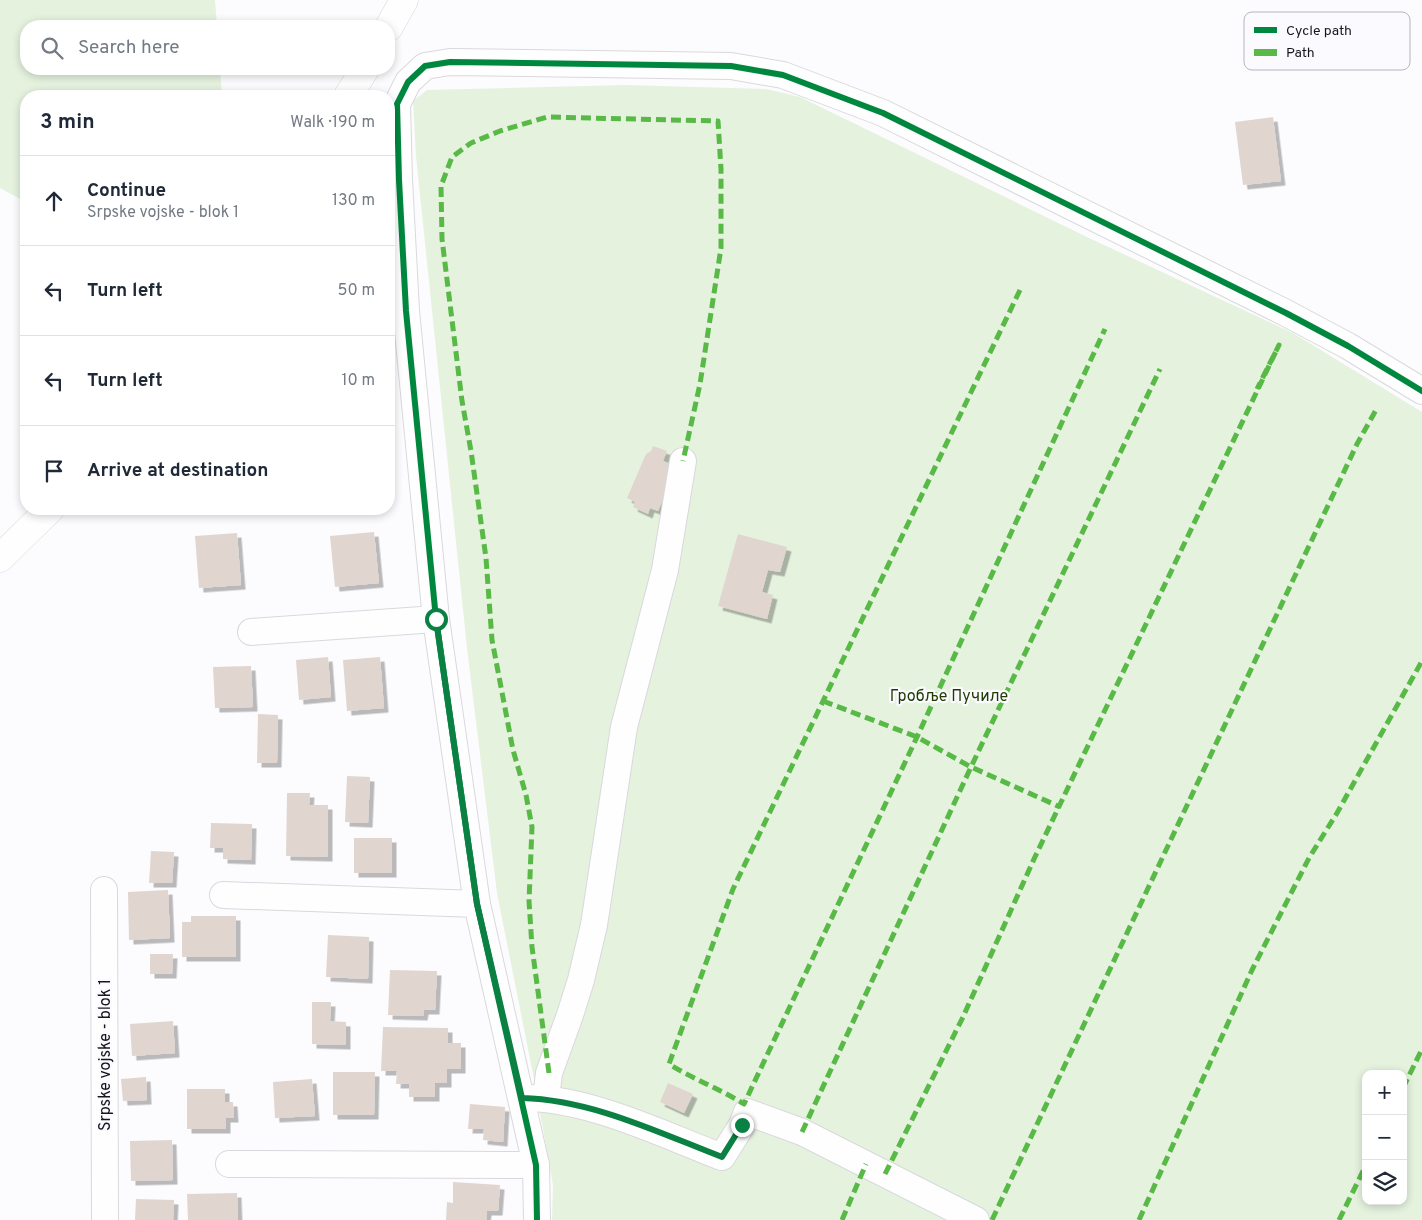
<!DOCTYPE html>
<html lang="en">
<head>
<meta charset="utf-8">
<style>
	:root { --surface:#fff; --page:#f6f6f7; --text:#1f2937; --muted:#747a83; --line:#e0e1e3 }
	body { margin:0; font-family:Overpass,sans-serif; background:var(--page); color:var(--text) }
	.controls { position:absolute; right:15px; bottom:15px; display:grid; overflow:hidden; border-radius:10px; box-shadow:0 2px 8px #0003 }
	.controls button { width:45px; height:45px; display:grid; place-items:center; padding:0; border:0; border-bottom:1px solid var(--line); background:var(--surface); color:var(--text); font:25px sans-serif }
	.stop { position:absolute; width:15px; height:15px; margin:-11px; border:4px solid #0b8043; border-radius:50%; background:#fff }
	.stop.end { background:#0b8043; border-color:#fff; box-shadow:0 1px 5px #0008 }
	.list { margin:0; padding:0; list-style:none }
	h2 { display:flex; justify-content:space-between; align-items:center; height:65px; margin:0; padding:0 20px; font-size:21px }
	h2 small { font-size:16px; font-weight:400; color:var(--muted) }
	.list li { display:grid; grid-template-columns:32px 1fr auto; gap:15px; align-items:center; box-sizing:border-box; height:90px; padding:0 20px; border-top:1px solid var(--line) }
	.list b { display:block; font-size:19px; white-space:nowrap }
	.list p { margin:0; font-size:16px; white-space:nowrap; color:var(--muted) }
	.list em { font-size:16px; font-style:normal; color:var(--muted) }
	.icon { flex:none; width:28px; height:28px; fill:none; stroke:currentColor; stroke-width:2; stroke-linecap:round; stroke-linejoin:round }
	.map { position:relative; flex:none; width:1422px; height:1220px; overflow:hidden }
	.search { position:absolute; background:var(--surface); box-shadow:0 2px 8px #0003; left:20px; top:20px; width:375px; height:55px; display:flex; align-items:center; gap:12px; box-sizing:border-box; padding:0 18px; border-radius:20px; color:var(--muted); font-size:19px }
	.panel { position:absolute; background:var(--surface); box-shadow:0 2px 8px #0003; left:20px; top:90px; width:375px; height:425px; border-radius:20px }
	.map>svg:first-child { display:block }
	.green { fill:#e5f2de; fill-rule:evenodd }
	.building { fill:#e0d6cf; filter:url(#shadow) }
	.lines { fill:none; stroke-linecap:round; stroke-linejoin:round }
	.minor-casing { stroke:#d9d8dd; stroke-width:28 }
	.major-casing { stroke:#d9d8dd; stroke-width:29 }
	.minor { stroke:#fffeff; stroke-width:26 }
	.major { stroke:#fffeff; stroke-width:28 }
	.quiet { stroke:#58b947; stroke-width:5; stroke-dasharray:10 5; stroke-linecap:butt }
	.cycleway-casing { stroke:#fbfafe; stroke-width:9 }
	.cycleway { stroke:#00873e; stroke-width:6 }
	.route { stroke:#0b8043; stroke-width:6 }
	.labels { text-anchor:middle; stroke-width:4.5; stroke-linejoin:round; paint-order:stroke }
	.park-label { font-size:16px; fill:#1e3c01; stroke:#fbfafe }
	.street-label { font-size:16px; fill:#17161c; stroke:#fbfafe }
	.key { fill:#fbfafe; stroke:#b7b6ba; stroke-width:1 }
	.key-label { font-size:14px; fill:#17161c }
</style>
</head>
<body>
<div class="map">
<svg width="1422" height="1220" viewBox="0 0 1422 1220">
	<defs>
		<filter id="shadow"><feDropShadow dx="4.5" dy="4.5" stdDeviation="0" flood-color="#0004"/></filter>
	</defs>
	<rect width="100%" height="100%" fill="#fcfbfd"/>
	<g class="green">
		<polygon points="0,0 215,0 217,26 26,26 26,69 220,69 222,96 26,96 26,202 0,188"/>
		<path d="M627,85L766,89L800,97L1089,238L1293,333L1422,412V1220H552L553,1185L533,1074L497,893L467,648L416,156L413,101L427,90ZM1366,1074H1403V1201H1366Z"/>
	</g>
	<g class="building">
		<polygon points="1273,117 1281,181 1243,185 1235,122"/>
		<polygon points="653,446 667,451 663,461 677,467 658,511 650,508 648,514 633,507 635,502 627,498 646,454 651,451"/>
		<polygon points="374,532 379,583 335,587 330,536"/>
		<polygon points="237,533 241,585 199,588 195,536"/>
		<polygon points="738,534 787,547 780,572 768,570 762,592 773,595 767,619 718,606"/>
		<polygon points="328,657 331,697 299,700 296,660"/>
		<polygon points="380,657 384,708 347,711 343,660"/>
		<polygon points="251,666 253,707 215,708 213,667"/>
		<polygon points="258,714 278,715 277,763 257,763"/>
		<polygon points="347,776 370,777 368,823 345,822"/>
		<polygon points="287,793 310,793 309,805 328,805 328,857 286,856"/>
		<polygon points="211,823 252,824 251,860 223,859 223,848 210,848"/>
		<rect x="354" y="838" width="38" height="35"/>
		<polygon points="151,851 174,852 172,883 149,883"/>
		<polygon points="168,890 170,938 129,940 128,892"/>
		<polygon points="191,916 236,916 236,957 182,957 182,922 191,922"/>
		<polygon points="328,935 369,937 368,979 326,977"/>
		<polygon points="150,954 173,954 172,974 150,974"/>
		<polygon points="390,970 437,971 435,1010 424,1010 423,1016 388,1015"/>
		<polygon points="312,1002 331,1002 330,1021 346,1022 346,1045 312,1044"/>
		<polygon points="173,1021 175,1053 132,1056 130,1024"/>
		<polygon points="383,1027 448,1028 448,1043 461,1043 461,1069 447,1069 447,1083 435,1083 435,1097 409,1097 409,1084 396,1084 397,1071 381,1071"/>
		<polygon points="333,1072 375,1072 374,1115 333,1115"/>
		<polygon points="146,1077 147,1100 123,1101 121,1079"/>
		<polygon points="312,1079 315,1116 275,1118 273,1082"/>
		<polygon points="668,1083 693,1094 684,1113 660,1102"/>
		<polygon points="187,1089 225,1089 225,1102 233,1102 234,1118 226,1118 226,1129 187,1129"/>
		<polygon points="470,1104 505,1107 503,1142 483,1140 484,1129 468,1129"/>
		<polygon points="172,1140 173,1180 131,1181 130,1141"/>
		<polygon points="453,1182 500,1185 498,1211 487,1211 486,1220 446,1220 447,1202 453,1203"/>
		<polygon points="237,1193 238,1220 188,1220 187,1194"/>
		<polygon points="136,1199 174,1200 173,1220 135,1220"/>
	</g>
	<g class="lines">
		<g class="minor-casing">
			<g id="minor">
				<polyline points="251,632 436,619"/>
				<polyline points="104,890 105,1220"/>
				<polyline points="223,895 477,904"/>
				<path d="M530,1098C593,1100 664,1135 722,1157L742,1125L747,1112L802,1132L976,1220"/>
				<polyline points="546,1098 549,1073 570,1015 581,980 594,925 624,727 665,570 683,461"/>
				<polyline points="229,1164 536,1165"/>
				<polyline points="537,1220 536,1165 477,904 436,619 406,311 399,180 397,104 408,82 425,66 450,62 731,66 783,75 883,113 1286,313 1348,346 1422,391"/>
			</g>
		</g>
		<g class="major-casing">
			<g id="major">
				<polyline points="389,27 404,0"/>
				<polyline points="348,96 365,69"/>
				<polyline points="0,558 50,509"/>
			</g>
		</g>
		<use href="#minor" class="minor"/>
		<use href="#major" class="major"/>
		<g class="quiet">
			<path d="M1020,290L733,889L669,1064C693,1079 720,1089 744,1104L917,737L1105,329"/>
			<polyline points="823,701 917,737 971,767 1060,807"/>
			<polyline points="549,1073 532,947 529,901 532,827 526,795 513,750 492,640 486,558 471,451 462,401 442,239 441,186 452,157 471,143 500,131 547,117 718,121 721,169 721,248 700,384 683,461"/>
			<polyline points="1403,1088 1422,1049"/>
			<polyline points="802,1132 971,767 1160,369"/>
			<polyline points="885,1174 963,1017 1034,859 1279,345 1257,389"/>
			<polyline points="842,1220 866,1164"/>
			<polyline points="992,1220 1357,444 1376,410"/>
			<polyline points="1139,1220 1252,970 1309,858 1337,813 1422,661"/>
			<polyline points="1339,1220 1366,1165"/>
		</g>
		<g class="cycleway-casing">
			<polyline id="cycleway" points="537,1220 536,1165 477,904 436,619 406,311 399,180 397,104 408,82 425,66 450,62 731,66 783,75 883,113 1286,313 1348,346 1422,391"/>
		</g>
		<use href="#cycleway" class="cycleway"/>
	</g>
	<g class="lines">
		<path class="route" d="M436,619L477,904L522,1098C592,1100 657,1132 722,1157L742,1125"/>
	</g>
	<g class="labels">
		<g class="park-label">
			<text x="949" y="701">Гробље Пучиле</text>
		</g>
		<g class="street-label">
			<text transform="translate(104 1055) rotate(-90)" y="6">Srpske vojske - blok 1</text>
		</g>
	</g>
	<rect x="1244" y="12" width="166" height="58" rx="8" class="key"/>
	<rect x="1254" y="27" width="23" height="6" fill="#00873e"/>
	<rect x="1254" y="49" width="23" height="7" fill="#58b947"/>
	<g class="key-label">
		<text x="1286" y="35">Cycle path</text>
		<text x="1286" y="57">Path</text>
	</g>
</svg>
<div class="controls">
<button>+</button>
<button>−</button>
<button><svg class="icon" aria-label="layers" viewBox="0 0 24 24"><path d="M12 4l9 5-9 5-9-5zM3 14l9 5 9-5"/></svg></button>
</div>
<div class="stop" style="left:436px;top:619px"></div>
<div class="stop end" style="left:742px;top:1125px"></div>
<div class="search"><svg class="icon" aria-label="search" viewBox="0 0 24 24"><circle cx="10" cy="10" r="6"/><path d="M15 15l6 6"/></svg>Search here</div>
<section class="panel">
<h2>3 min<small>Walk · 190 m</small></h2>
<ul class="list">
<li><svg class="icon" aria-label="ahead" viewBox="0 0 24 24"><path d="M12 20V5M6 11l6-6 6 6"/></svg><div><b>Continue</b><p>Srpske vojske - blok 1</p></div><em>130 m</em></li>
<li><svg class="icon" aria-label="left" viewBox="0 0 24 24"><path d="M17 20v-9H6M10 6l-5 5 5 5"/></svg><div><b>Turn left</b></div><em>50 m</em></li>
<li><svg class="icon" aria-label="left" viewBox="0 0 24 24"><path d="M17 20v-9H6M10 6l-5 5 5 5"/></svg><div><b>Turn left</b></div><em>10 m</em></li>
<li><svg class="icon" aria-label="arrive" viewBox="0 0 24 24"><path d="M6 21V4h12l-3 4 3 4H6"/></svg><div><b>Arrive at destination</b></div></li>
</ul>
</section>
</div>
</body>
</html>
